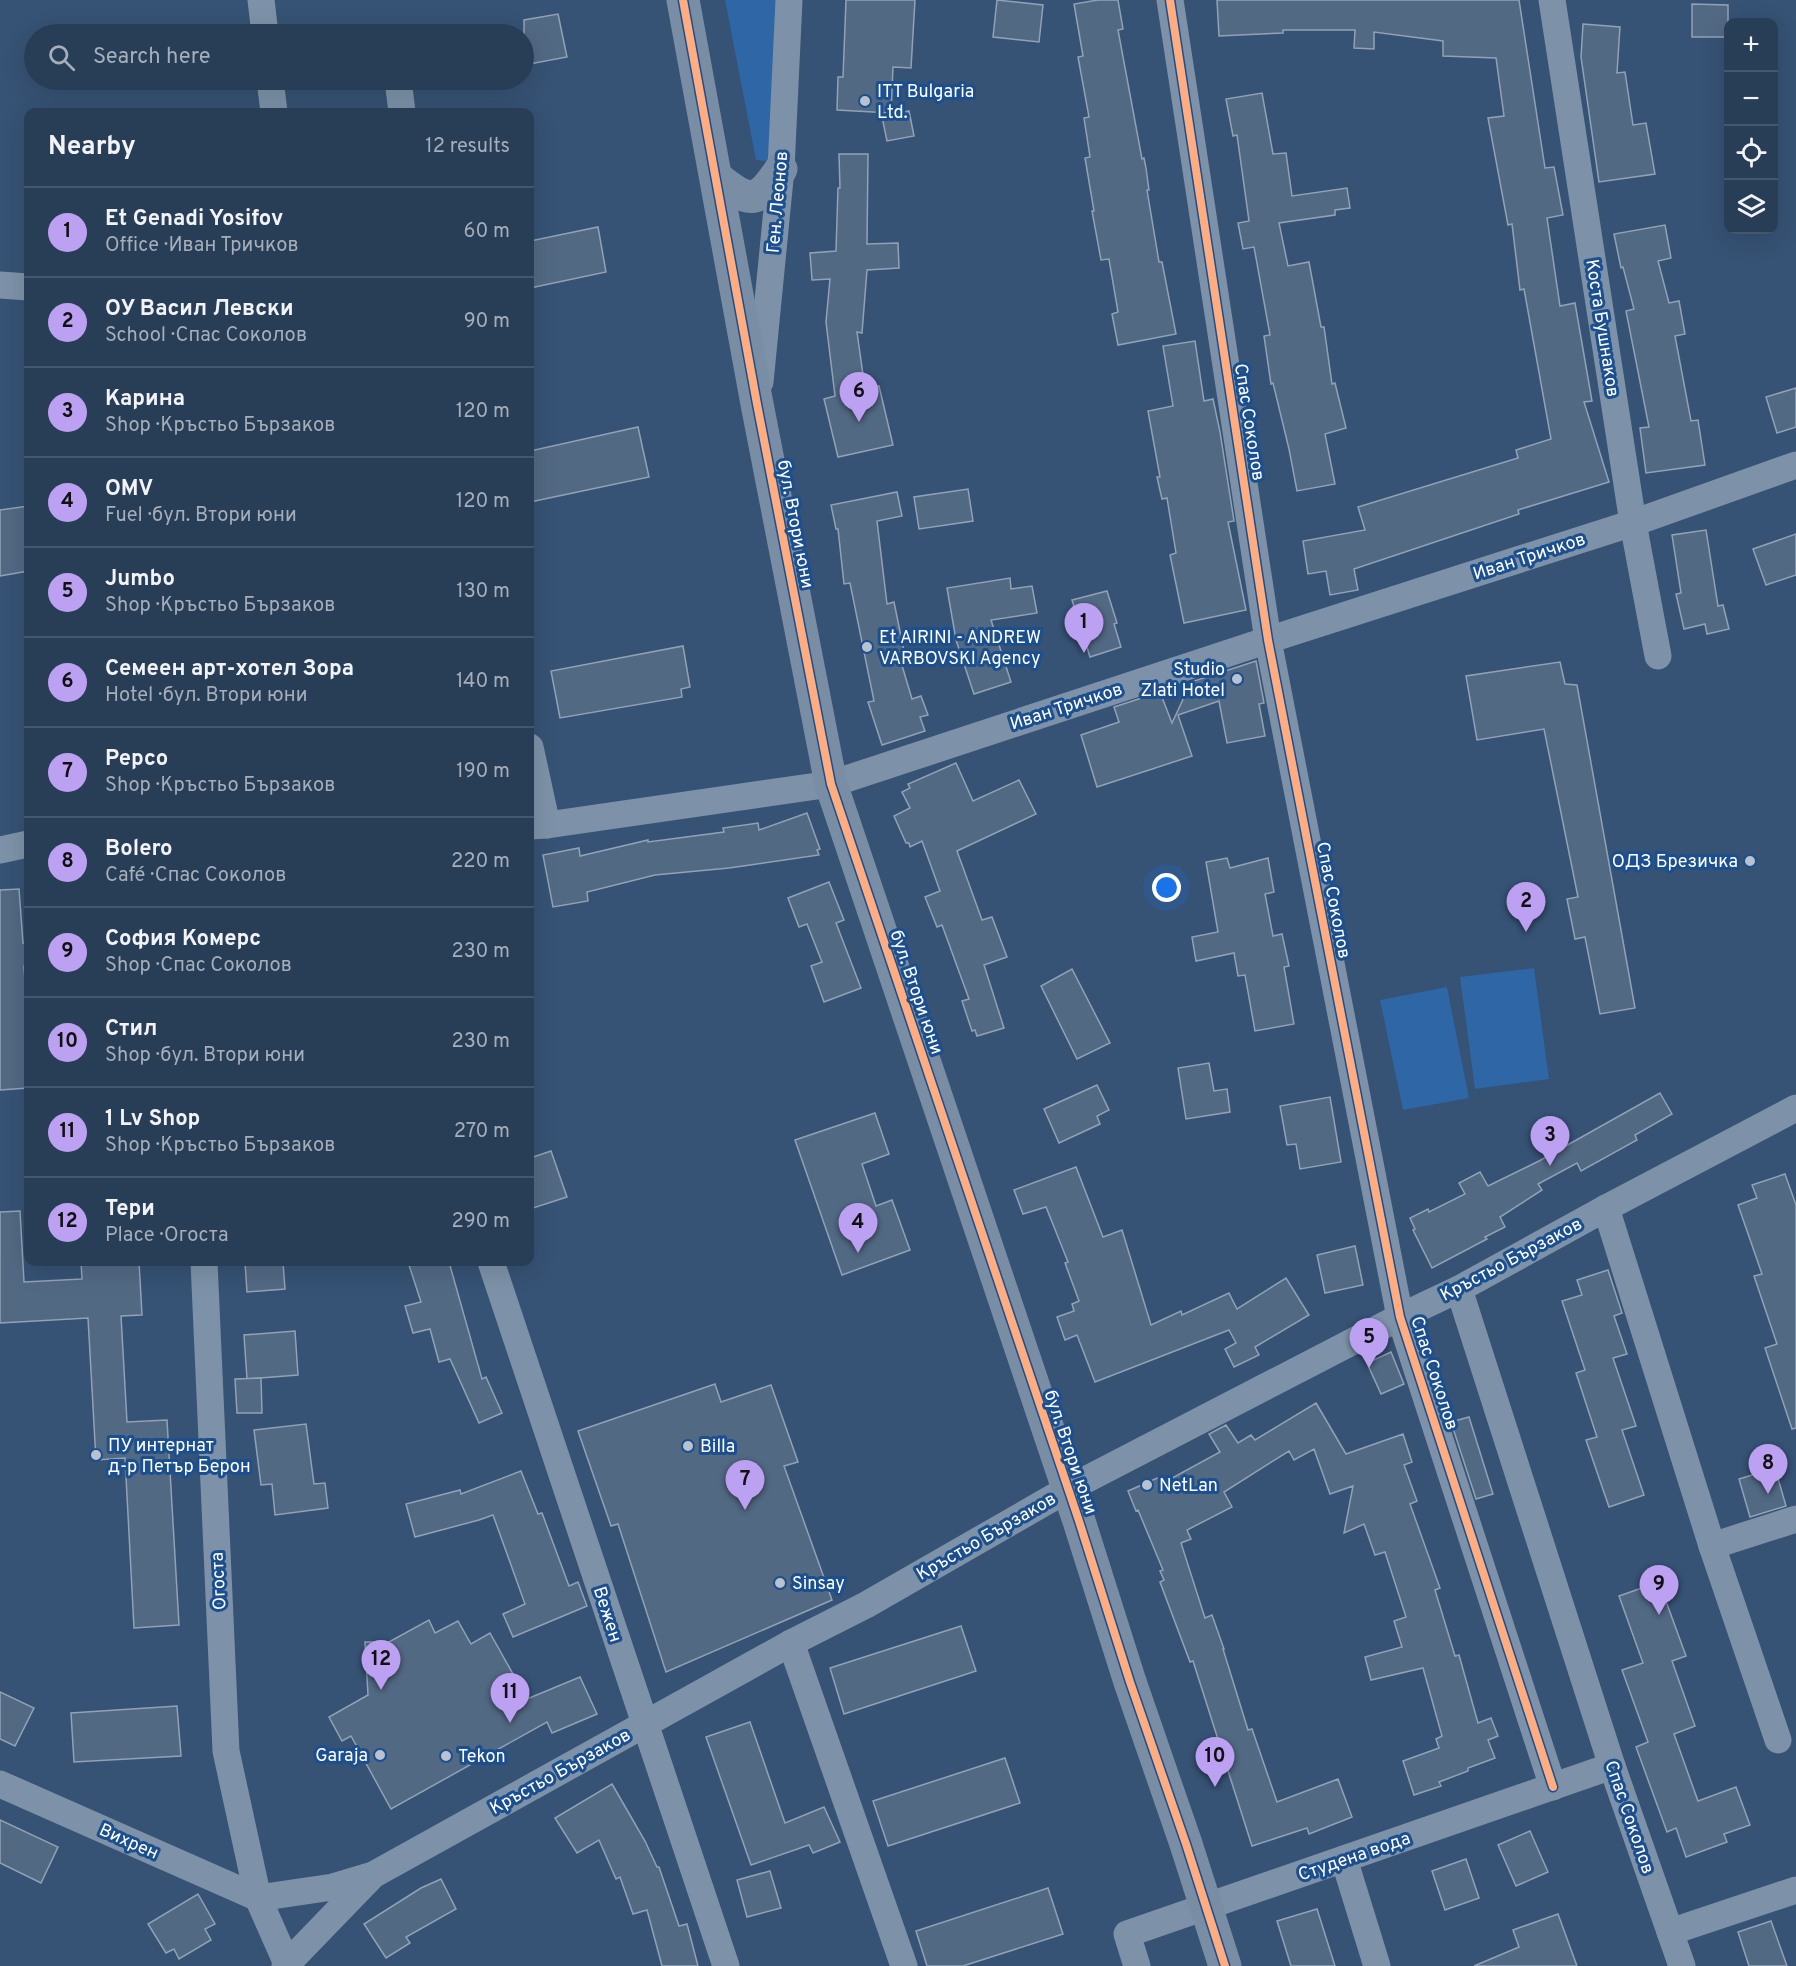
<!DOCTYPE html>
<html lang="en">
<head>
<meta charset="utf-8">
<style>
	:root { --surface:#283e57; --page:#344961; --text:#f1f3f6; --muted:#a5aeba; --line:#44576d; --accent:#bca0f2 }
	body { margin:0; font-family:Overpass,sans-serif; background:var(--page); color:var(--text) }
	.controls { position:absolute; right:18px; top:18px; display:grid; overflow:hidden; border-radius:12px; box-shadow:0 6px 24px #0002 }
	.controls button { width:54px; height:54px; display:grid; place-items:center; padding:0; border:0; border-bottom:2px solid var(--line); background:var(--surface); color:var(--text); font:30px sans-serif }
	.you { position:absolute; left:1167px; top:888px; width:21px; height:21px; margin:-15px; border:4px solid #fff; border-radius:50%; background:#1a73e8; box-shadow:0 0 0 9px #1a73e833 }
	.badge { display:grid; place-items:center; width:39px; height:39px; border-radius:50%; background:var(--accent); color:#111; font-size:20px; font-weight:700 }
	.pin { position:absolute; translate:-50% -50px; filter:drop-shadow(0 2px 3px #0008) }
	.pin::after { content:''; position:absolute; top:32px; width:21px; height:18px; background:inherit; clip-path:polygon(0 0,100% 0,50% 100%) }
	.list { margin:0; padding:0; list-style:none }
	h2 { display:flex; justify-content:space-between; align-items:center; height:78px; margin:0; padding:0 24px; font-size:26px }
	h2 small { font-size:20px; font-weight:400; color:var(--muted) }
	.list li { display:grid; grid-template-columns:39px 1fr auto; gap:18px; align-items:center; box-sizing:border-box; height:90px; padding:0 24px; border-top:2px solid var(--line) }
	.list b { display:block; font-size:22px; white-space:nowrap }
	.list p { margin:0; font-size:20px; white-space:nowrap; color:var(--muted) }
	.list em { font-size:20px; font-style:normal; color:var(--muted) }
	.icon { flex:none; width:33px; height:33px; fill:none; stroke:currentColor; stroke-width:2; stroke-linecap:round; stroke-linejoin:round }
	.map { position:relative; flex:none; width:1796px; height:1966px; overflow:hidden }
	.search { position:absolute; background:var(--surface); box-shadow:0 6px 24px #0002; left:24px; top:24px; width:510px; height:66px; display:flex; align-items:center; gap:15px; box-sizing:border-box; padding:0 21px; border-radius:33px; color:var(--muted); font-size:22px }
	.panel { position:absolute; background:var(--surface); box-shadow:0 6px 24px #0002; left:24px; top:108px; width:510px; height:1158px; border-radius:12px }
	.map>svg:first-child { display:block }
	.green { fill:#2f66a5 }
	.building { fill:#526984; stroke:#92a2b6; stroke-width:1.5 }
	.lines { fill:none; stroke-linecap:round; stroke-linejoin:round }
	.street { stroke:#7d92a8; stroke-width:27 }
	.secondary { stroke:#798da4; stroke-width:33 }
	.cycleway-casing { stroke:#1b4f8f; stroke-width:11 }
	.cycleway { stroke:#ffac80; stroke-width:8 }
	.poi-dot { fill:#b9c2ce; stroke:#1b4f8f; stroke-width:2 }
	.labels { text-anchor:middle; stroke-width:6; stroke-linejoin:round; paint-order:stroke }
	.poi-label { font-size:18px; fill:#fff; stroke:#1b4f8f; text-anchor:start }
	.street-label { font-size:18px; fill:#fff; stroke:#1b4f8f }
</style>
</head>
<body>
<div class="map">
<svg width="1796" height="1966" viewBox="0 0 1796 1966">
	<rect width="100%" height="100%" fill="#365274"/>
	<g class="green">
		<polygon points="725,0 779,0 768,161 756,160"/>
		<polygon points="1534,968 1549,1079 1475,1089 1460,977"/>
		<polygon points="1447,987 1469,1098 1403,1110 1380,1000"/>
	</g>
	<g class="building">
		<polygon points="846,0 915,0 911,68 893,67 891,113 837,110 838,77 843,77"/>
		<polygon points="997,0 1043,5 1039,42 993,37"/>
		<polygon points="1098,0 1118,0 1123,29 1118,30 1142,159 1144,158 1146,168 1149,190 1147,190 1159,262 1162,262 1176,334 1118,345 1112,314 1118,312 1109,259 1101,260 1092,211 1094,211 1085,158 1090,157 1084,118 1089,117 1078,57 1083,56 1074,4"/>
		<polygon points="1217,0 1519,0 1545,168 1554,167 1563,215 1547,218 1560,306 1575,303 1592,401 1584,402 1609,482 1518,510 1519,514 1354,569 1358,590 1330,595 1326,571 1308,574 1303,541 1365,530 1358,507 1518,458 1516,450 1551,439 1524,289 1520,290 1512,224 1508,225 1488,118 1504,116 1496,58 1443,56 1443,41 1374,32 1374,49 1354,48 1355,30 1283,30 1283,33 1219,36"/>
		<polygon points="1692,4 1728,5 1728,37 1692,37"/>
		<polygon points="558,14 567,57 524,65 524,20"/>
		<polygon points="1583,24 1620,27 1617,73 1625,72 1633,125 1646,123 1655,174 1599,182 1581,57"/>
		<polygon points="1262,93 1273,154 1286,153 1292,196 1347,188 1350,208 1335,210 1335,215 1279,223 1288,266 1309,262 1321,327 1324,327 1332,384 1335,383 1346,428 1325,434 1335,484 1297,491 1289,449 1273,383 1271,384 1264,336 1270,335 1254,247 1243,249 1238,223 1249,221 1237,135 1233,136 1226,99"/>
		<polygon points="909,111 914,136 887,141 882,117"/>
		<polygon points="839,154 868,154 867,244 898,243 899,268 867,270 862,333 857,332 865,389 879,386 893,445 838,457 824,399 835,396 826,322 830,279 812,280 810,253 836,251 838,188 840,188"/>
		<polygon points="1665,225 1671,258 1658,261 1669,303 1679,301 1685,334 1675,336 1691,421 1698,420 1705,465 1646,473 1640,428 1649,427 1626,311 1634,309 1623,267 1621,268 1614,234"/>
		<polygon points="598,227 606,272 530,288 530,241"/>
		<polygon points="1195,341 1204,401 1213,399 1220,432 1234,521 1228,522 1246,610 1184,623 1170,555 1176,553 1167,498 1162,499 1157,477 1160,477 1148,411 1173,406 1163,346"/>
		<polygon points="1796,388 1796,427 1777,433 1766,397"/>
		<polygon points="638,427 649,477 530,502 530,451"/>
		<polygon points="968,489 973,521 919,529 914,497"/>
		<polygon points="897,492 902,516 877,521 887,604 894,602 904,651 898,652 912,699 921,696 928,715 920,717 925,731 882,745 868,702 874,701 850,583 844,584 838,529 836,529 831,505"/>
		<polygon points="28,506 28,571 0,576 0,510"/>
		<polygon points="1706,530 1718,606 1723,605 1729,629 1707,634 1705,624 1684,629 1676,594 1681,593 1672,535"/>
		<polygon points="1796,534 1796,575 1766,585 1753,549"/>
		<polygon points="1010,578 1011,589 1032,586 1037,613 991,620 1011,682 974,694 956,640 947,588"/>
		<polygon points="1107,591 1117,623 1114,624 1121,647 1090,657 1072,600"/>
		<polygon points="683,646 690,687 681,689 682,697 560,718 551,671"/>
		<polygon points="1256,661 1264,703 1259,704 1265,736 1227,743 1219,701 1178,715 1192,756 1097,787 1081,735 1119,722 1114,707 1160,692 1172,723 1191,682"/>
		<polygon points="1560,662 1565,684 1577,685 1635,1008 1600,1014 1585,937 1575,939 1567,899 1578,897 1544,729 1477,740 1466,676"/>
		<polygon points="956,763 973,801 1019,780 1036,814 957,851 982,920 992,917 1007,957 984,965 1004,1028 977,1036 975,1030 972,1031 962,1001 969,999 942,925 937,927 925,897 940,891 922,841 910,847 909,843 906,843 894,816 910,808 902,792 910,788 908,784"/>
		<polygon points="807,813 820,849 817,850 819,855 729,868 655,875 587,892 588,901 553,907 543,855 579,848 580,856 648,840 648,842 724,832 723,828 758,823 759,830"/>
		<polygon points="1227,858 1230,868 1268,858 1274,892 1265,894 1273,936 1282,934 1289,966 1284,967 1294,1024 1255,1031 1245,975 1238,976 1234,953 1196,961 1192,937 1218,932 1206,862"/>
		<polygon points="829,882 844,920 836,923 861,988 824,1002 811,966 822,962 807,924 799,927 788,898"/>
		<polygon points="19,889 23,943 28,942 28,965 24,966 28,1021 28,1088 0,1090 0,890"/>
		<polygon points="1072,969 1110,1043 1077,1059 1041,986"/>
		<polygon points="1209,1063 1214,1091 1227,1089 1230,1112 1186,1119 1178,1068"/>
		<polygon points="1097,1085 1109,1110 1097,1116 1100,1124 1059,1143 1044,1109"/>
		<polygon points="1660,1093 1672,1114 1635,1135 1637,1140 1581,1171 1577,1163 1538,1184 1542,1190 1500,1217 1505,1227 1485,1237 1487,1239 1432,1268 1413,1230 1415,1229 1410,1218 1428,1209 1429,1212 1465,1194 1459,1183 1480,1172 1488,1186 1539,1161"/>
		<polygon points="1330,1097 1341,1162 1300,1169 1296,1144 1287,1145 1280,1106"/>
		<polygon points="875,1113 889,1154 862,1164 876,1206 892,1200 910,1250 842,1275 795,1140"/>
		<polygon points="551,1151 567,1197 530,1209 530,1158"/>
		<polygon points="1076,1167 1103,1237 1122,1230 1151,1325 1181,1311 1182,1315 1229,1293 1237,1309 1286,1278 1309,1315 1255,1347 1259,1355 1234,1367 1225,1349 1236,1343 1229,1330 1095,1382 1077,1335 1065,1340 1057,1317 1074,1311 1072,1304 1079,1301 1065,1263 1068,1262 1046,1207 1023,1214 1014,1190"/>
		<polygon points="1785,1174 1796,1205 1796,1428 1792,1429 1765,1348 1777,1344 1754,1276 1762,1274 1738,1205 1757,1198 1752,1185"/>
		<polygon points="20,1211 24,1282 82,1279 81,1262 139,1262 142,1315 121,1316 127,1422 167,1420 179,1625 134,1628 125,1458 96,1460 88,1318 0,1323 0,1212"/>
		<polygon points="1355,1246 1363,1285 1325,1293 1317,1255"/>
		<polygon points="245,1262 283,1262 285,1289 247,1292"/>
		<polygon points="408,1262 449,1262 482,1379 486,1377 502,1413 479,1423 450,1359 439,1362 430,1329 413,1333 405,1306 421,1302"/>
		<polygon points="1608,1270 1622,1313 1614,1316 1627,1354 1613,1358 1636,1426 1622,1430 1644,1495 1609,1507 1586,1440 1597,1437 1576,1373 1585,1370 1562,1301 1582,1295 1577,1280"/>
		<polygon points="295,1331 298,1375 247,1379 244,1335"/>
		<polygon points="1391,1352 1404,1384 1381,1394 1367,1363"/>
		<polygon points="261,1378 262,1413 237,1413 235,1379"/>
		<polygon points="715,1384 721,1402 771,1385 798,1462 784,1466 832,1600 666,1672 618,1524 611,1526 578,1431"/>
		<polygon points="1316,1403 1346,1454 1403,1434 1412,1462 1404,1465 1417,1501 1410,1504 1440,1588 1435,1590 1455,1656 1459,1655 1478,1723 1491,1718 1498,1736 1488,1740 1495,1758 1468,1768 1468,1771 1439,1782 1441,1786 1414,1795 1403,1761 1439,1748 1436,1739 1442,1736 1423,1668 1371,1680 1365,1657 1402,1647 1394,1621 1406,1617 1385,1552 1375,1555 1364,1524 1344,1533 1353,1486 1330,1494 1314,1449 1294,1460 1289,1451 1224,1492 1232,1507 1187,1530 1191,1539 1181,1543 1205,1618 1212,1615 1224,1649 1223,1649 1248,1730 1252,1729 1277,1802 1338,1779 1352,1817 1309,1834 1307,1828 1252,1846 1193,1661 1190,1662 1160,1582 1164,1580 1160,1571 1163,1570 1138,1510 1136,1511 1128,1491 1162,1476 1165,1482 1220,1452 1209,1434 1226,1425 1238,1443 1251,1435 1255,1440"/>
		<polygon points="1469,1417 1493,1494 1476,1499 1451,1422"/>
		<polygon points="306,1424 314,1484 325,1483 328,1508 275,1515 272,1484 261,1485 254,1430"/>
		<polygon points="1775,1468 1786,1506 1750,1517 1739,1479"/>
		<polygon points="521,1471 538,1514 542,1513 569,1586 578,1582 587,1606 513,1637 503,1614 525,1604 493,1515 479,1520 415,1537 406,1504 460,1490 461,1494"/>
		<polygon points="1659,1582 1686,1656 1672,1661 1695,1726 1674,1734 1698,1801 1736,1787 1750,1825 1724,1834 1727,1842 1686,1857 1676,1828 1667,1832 1636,1747 1648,1742 1622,1670 1643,1663 1619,1596"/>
		<polygon points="429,1620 435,1633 458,1621 471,1644 490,1633 527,1699 580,1677 597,1714 552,1733 547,1722 391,1809 351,1736 342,1741 329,1717 368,1695 365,1642 389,1642"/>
		<polygon points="961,1626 976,1671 844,1714 830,1668"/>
		<polygon points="0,1692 34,1708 15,1746 0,1739"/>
		<polygon points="177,1706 181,1756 74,1762 71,1713"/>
		<polygon points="750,1722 785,1823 824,1807 840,1842 813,1853 809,1845 751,1865 706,1737"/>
		<polygon points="1005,1758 1020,1803 888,1846 873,1801"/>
		<polygon points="612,1784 645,1841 657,1867 659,1867 679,1926 687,1924 698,1966 662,1966 647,1910 633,1914 620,1877 616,1879 599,1840 577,1853 555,1818"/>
		<polygon points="0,1820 58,1847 41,1883 0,1863"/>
		<polygon points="1530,1831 1548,1872 1516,1886 1498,1845"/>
		<polygon points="1466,1859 1479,1898 1445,1910 1432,1871"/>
		<polygon points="770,1871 781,1908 747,1917 737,1880"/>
		<polygon points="441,1879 456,1909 406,1937 410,1943 386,1958 364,1924 421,1888"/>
		<polygon points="1048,1888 1063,1934 963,1966 927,1966 916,1931"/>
		<polygon points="198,1894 215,1924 205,1929 211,1940 179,1959 174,1949 166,1953 148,1924"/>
		<polygon points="1317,1909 1335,1966 1291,1966 1277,1921"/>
		<polygon points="1558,1914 1577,1966 1474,1966 1519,1947 1513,1930"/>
		<polygon points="1771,1921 1787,1966 1749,1966 1738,1932"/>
	</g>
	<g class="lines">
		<g class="street">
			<polyline points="261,0 265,34"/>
			<polyline points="1170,0 1268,640 1400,1317 1553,1787"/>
			<polyline points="1552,0 1633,523 1658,656"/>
			<polyline points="270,80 274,112"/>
			<polyline points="398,80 402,112"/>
			<polyline points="0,285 28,287"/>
			<polyline points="760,382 781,169 789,0"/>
			<polyline points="530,747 547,825"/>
			<polyline points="530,826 547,825 831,784 1268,640 1633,523 1796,465"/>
			<polyline points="0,850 28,844"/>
			<polyline points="1606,1208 1712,1546 1778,1740"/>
			<polyline points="204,1262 226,1751 258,1898 288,1966"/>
			<polyline points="491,1262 726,1966"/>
			<polyline points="1459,1289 1612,1766 1682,1966"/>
			<polyline points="1712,1546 1796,1519"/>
			<polyline points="791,1643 904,1966"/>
			<polyline points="0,1784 258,1898"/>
			<polyline points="1344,1859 1377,1966"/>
			<polyline points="258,1898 333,1887 373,1875 791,1643 866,1605 1068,1489 1400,1317 1459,1289 1606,1208 1796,1108"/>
			<polyline points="1670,1932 1796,1890"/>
			<polyline points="285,1966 370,1878"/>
			<polyline points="1137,1966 1127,1934 1612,1766"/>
		</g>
		<g class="secondary">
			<polyline points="683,0 757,404 831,784 1079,1521 1130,1682 1186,1844 1225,1966"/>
			<path d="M717,178C751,205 758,203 781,169"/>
		</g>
		<g class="cycleway-casing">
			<g id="cycleway">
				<polyline points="683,0 757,404 831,784 1079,1521 1130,1682 1186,1844 1225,1966"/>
				<polyline points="1170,0 1268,640 1400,1317 1553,1787"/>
			</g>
		</g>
		<use href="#cycleway" class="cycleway"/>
	</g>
	<g class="poi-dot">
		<circle cx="865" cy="101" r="6"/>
		<circle cx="867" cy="647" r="6"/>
		<circle cx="1237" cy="679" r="6"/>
		<circle cx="1750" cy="861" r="6"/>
		<circle cx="688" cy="1446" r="6"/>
		<circle cx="96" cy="1455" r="6"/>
		<circle cx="1147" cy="1485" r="6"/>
		<circle cx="780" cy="1583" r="6"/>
		<circle cx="380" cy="1755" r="6"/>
		<circle cx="446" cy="1756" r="6"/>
	</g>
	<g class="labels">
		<g class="poi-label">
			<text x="877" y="97">ITT Bulgaria<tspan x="877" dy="21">Ltd.</tspan></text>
			<text x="879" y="643">Et AIRINI - ANDREW<tspan x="879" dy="21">VARBOVSKI Agency</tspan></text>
			<text x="1225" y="675" text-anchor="end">Studio<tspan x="1225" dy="21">Zlati Hotel</tspan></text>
			<text x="1738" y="867" text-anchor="end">ОДЗ Брезичка</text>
			<text x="108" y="1451">ПУ интернат<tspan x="108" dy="21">д-р Петър Берон</tspan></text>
			<text x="700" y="1452">Billa</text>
			<text x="1159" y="1491">NetLan</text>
			<text x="792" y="1589">Sinsay</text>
			<text x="368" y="1761" text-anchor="end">Garaja</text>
			<text x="458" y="1762">Tekon</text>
		</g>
		<g class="street-label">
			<text transform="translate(777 202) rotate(-85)" y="6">Ген. Леонов</text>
			<text transform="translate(1603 328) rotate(81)" y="6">Коста Бушнаков</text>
			<text transform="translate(1250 422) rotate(81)" y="6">Спас Соколов</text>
			<text transform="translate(796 524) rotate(79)" y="6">бул. Втори юни</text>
			<text transform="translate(1529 556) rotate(-18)" y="6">Иван Тричков</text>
			<text transform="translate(1066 706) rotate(-18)" y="6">Иван Тричков</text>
			<text transform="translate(1334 900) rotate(79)" y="6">Спас Соколов</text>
			<text transform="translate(917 992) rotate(71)" y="6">бул. Втори юни</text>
			<text transform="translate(1511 1259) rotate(-28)" y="6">Кръстьо Бързаков</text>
			<text transform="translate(1435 1373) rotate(72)" y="6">Спас Соколов</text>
			<text transform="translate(1071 1452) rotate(71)" y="6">бул. Втори юни</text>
			<text transform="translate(986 1536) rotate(-30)" y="6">Кръстьо Бързаков</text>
			<text transform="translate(218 1581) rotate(-93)" y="6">Огоста</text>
			<text transform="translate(608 1614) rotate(72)" y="6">Вежен</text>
			<text transform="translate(560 1771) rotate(-29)" y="6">Кръстьо Бързаков</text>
			<text transform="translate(1630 1817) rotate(71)" y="6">Спас Соколов</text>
			<text transform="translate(129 1841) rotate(24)" y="6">Вихрен</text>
			<text transform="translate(1354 1856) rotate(-19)" y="6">Студена вода</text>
		</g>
	</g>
</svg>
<div class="controls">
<button>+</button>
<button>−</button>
<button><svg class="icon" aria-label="locate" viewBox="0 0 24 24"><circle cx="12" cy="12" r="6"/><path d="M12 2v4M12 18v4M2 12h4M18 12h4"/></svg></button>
<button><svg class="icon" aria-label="layers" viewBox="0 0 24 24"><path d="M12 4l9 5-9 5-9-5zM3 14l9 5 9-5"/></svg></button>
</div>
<div class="you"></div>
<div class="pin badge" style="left:1084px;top:653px">1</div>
<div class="pin badge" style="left:1526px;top:932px">2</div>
<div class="pin badge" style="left:1550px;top:1166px">3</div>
<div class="pin badge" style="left:858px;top:1253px">4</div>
<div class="pin badge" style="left:1369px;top:1368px">5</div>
<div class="pin badge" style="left:859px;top:422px">6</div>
<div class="pin badge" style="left:745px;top:1510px">7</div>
<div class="pin badge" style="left:1768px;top:1494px">8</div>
<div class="pin badge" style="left:1659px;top:1615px">9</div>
<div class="pin badge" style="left:1215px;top:1787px">10</div>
<div class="pin badge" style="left:510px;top:1723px">11</div>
<div class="pin badge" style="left:381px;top:1690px">12</div>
<div class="search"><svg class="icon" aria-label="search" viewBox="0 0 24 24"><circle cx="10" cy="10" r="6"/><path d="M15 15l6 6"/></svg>Search here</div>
<section class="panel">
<h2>Nearby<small>12 results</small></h2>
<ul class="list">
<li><span class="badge">1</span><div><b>Et Genadi Yosifov</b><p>Office · Иван Тричков</p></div><em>60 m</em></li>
<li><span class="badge">2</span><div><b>ОУ Васил Левски</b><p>School · Спас Соколов</p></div><em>90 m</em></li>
<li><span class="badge">3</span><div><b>Карина</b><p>Shop · Кръстьо Бързаков</p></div><em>120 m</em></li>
<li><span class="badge">4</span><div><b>OMV</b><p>Fuel · бул. Втори юни</p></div><em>120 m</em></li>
<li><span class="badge">5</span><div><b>Jumbo</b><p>Shop · Кръстьо Бързаков</p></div><em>130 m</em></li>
<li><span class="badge">6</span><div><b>Семеен арт-хотел Зора</b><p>Hotel · бул. Втори юни</p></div><em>140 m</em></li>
<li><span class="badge">7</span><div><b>Pepco</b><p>Shop · Кръстьо Бързаков</p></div><em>190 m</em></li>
<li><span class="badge">8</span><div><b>Bolero</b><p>Café · Спас Соколов</p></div><em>220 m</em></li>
<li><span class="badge">9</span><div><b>София Комерс</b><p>Shop · Спас Соколов</p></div><em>230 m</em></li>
<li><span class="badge">10</span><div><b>Стил</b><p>Shop · бул. Втори юни</p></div><em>230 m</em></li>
<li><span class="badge">11</span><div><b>1 Lv Shop</b><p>Shop · Кръстьо Бързаков</p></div><em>270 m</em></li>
<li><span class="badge">12</span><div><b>Тери</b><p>Place · Огоста</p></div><em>290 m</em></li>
</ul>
</section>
</div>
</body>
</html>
